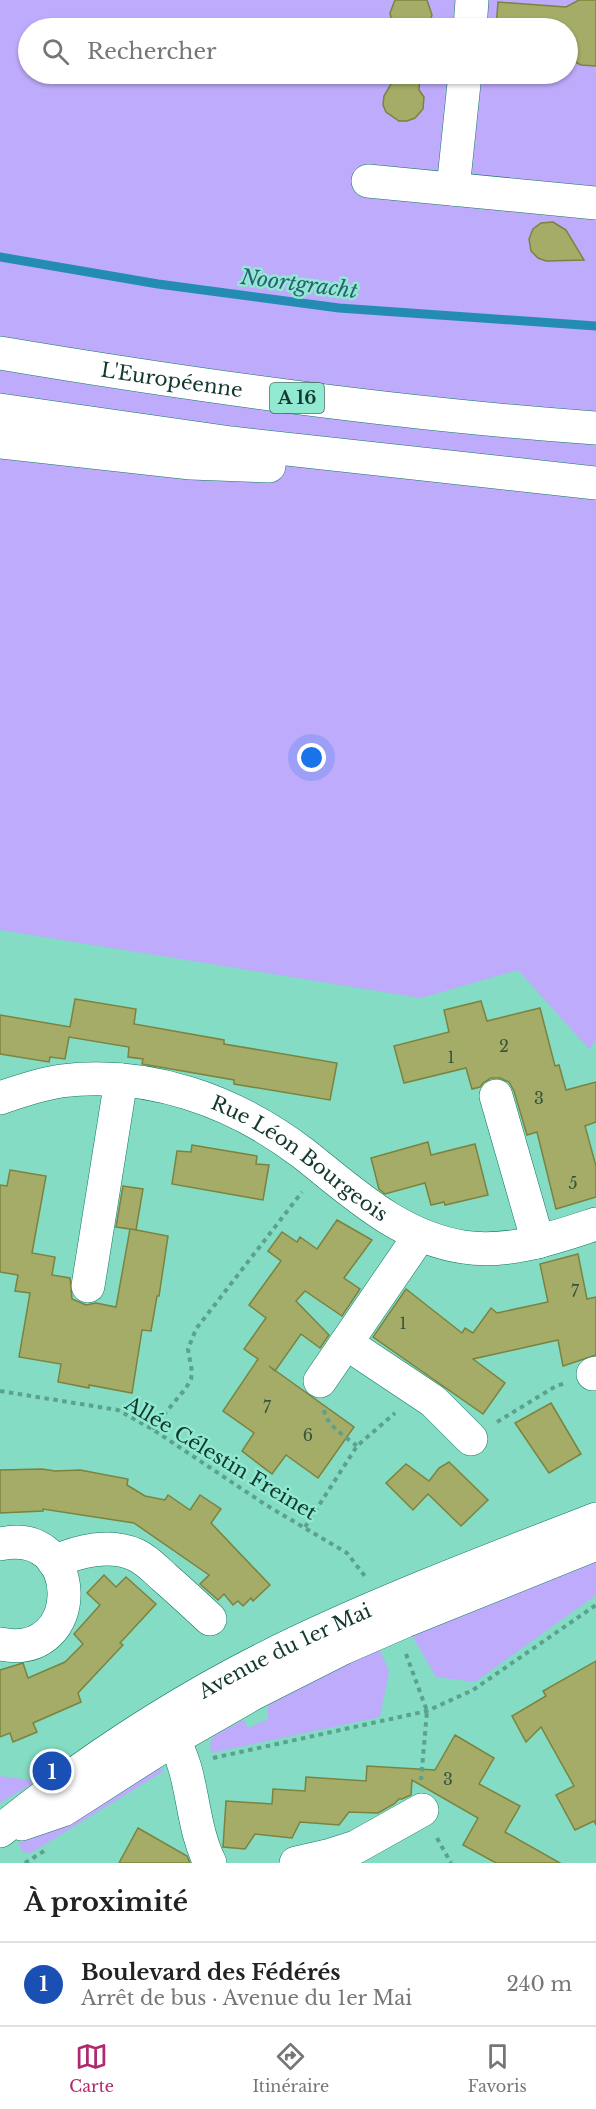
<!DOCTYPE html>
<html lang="fr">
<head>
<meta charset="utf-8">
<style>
	:root { --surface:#fff; --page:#f2f2f2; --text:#222; --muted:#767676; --line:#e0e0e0; --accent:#b0296e }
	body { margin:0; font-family:"Libre Baskerville",serif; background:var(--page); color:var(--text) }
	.you { position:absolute; left:312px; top:758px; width:21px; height:21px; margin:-15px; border:4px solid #fff; border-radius:50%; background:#1a73e8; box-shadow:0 0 0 9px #1a73e833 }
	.badge { display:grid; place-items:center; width:39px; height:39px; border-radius:50%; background:var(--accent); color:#fff; font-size:20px; font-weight:700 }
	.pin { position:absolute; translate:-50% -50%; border:3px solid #fff; box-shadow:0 2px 6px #0006 }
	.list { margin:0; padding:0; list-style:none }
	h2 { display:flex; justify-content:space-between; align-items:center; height:78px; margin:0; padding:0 24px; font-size:26px }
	h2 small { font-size:20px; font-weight:400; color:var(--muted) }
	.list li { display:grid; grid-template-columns:39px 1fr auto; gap:18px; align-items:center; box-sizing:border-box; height:84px; padding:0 24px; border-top:2px solid var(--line) }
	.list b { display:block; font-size:22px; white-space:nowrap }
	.list p { margin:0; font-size:20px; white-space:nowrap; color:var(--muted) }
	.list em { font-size:20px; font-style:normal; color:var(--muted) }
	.icon { flex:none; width:33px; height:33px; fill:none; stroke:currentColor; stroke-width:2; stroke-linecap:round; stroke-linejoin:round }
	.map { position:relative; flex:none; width:596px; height:1863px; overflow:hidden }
	.search { position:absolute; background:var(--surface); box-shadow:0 2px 4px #0004; left:18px; right:18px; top:18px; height:66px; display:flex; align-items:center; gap:15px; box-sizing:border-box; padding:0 21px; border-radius:33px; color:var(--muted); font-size:22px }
	.sheet { height:162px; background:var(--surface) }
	nav { display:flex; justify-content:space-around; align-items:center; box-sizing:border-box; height:84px; border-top:2px solid var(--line); background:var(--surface); font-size:16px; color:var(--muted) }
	nav a { display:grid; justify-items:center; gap:3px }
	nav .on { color:var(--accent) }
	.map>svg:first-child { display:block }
	.green { fill:#beabfb; fill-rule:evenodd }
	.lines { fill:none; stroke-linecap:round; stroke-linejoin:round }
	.stream { stroke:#248cb4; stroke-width:9 }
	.building { fill:#a4ac67; stroke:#7b833e; stroke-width:1.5 }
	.minor-casing { stroke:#117763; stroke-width:34 }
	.highway-casing { stroke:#117763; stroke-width:34 }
	.path { stroke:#5ba18e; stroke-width:4; stroke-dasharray:4.5 4.5; stroke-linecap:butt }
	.minor { stroke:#fff; stroke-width:33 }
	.highway { stroke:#fff; stroke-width:33 }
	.labels { text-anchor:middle; stroke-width:5; stroke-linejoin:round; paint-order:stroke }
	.number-label { font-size:16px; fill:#36553d }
	.shield { fill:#90e9d0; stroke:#386d5f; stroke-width:1.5 }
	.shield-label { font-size:18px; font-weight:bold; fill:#12382f }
	.street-label { font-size:20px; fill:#12382f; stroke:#90e9d0 }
	.water-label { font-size:21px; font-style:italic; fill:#2d5e78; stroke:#90e9d0 }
</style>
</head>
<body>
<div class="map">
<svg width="596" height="1863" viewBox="0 0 596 1863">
	<rect width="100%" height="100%" fill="#83dcc3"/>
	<g class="green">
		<path d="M0,0H596V1040L589,1049L518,970L421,998L0,930ZM28,28H568V74H28Z"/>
		<polygon points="596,1553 596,1595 475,1682 436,1677 409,1630"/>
		<polygon points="376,1640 389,1672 380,1717 211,1753 210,1742 215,1735 244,1720 248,1728 268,1719 268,1695"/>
		<polygon points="153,1763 164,1771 31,1853 23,1852 18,1843 64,1820"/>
		<polygon points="0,1776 37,1781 0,1803"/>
	</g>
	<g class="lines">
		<polyline class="stream" points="0,257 158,284 339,308 596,326"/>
	</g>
	<g class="building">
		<polygon points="395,0 427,0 432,15 428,28 399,28 392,23 390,13"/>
		<polygon points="579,0 596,0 596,66 581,65 567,58 567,28 496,28 498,2 566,7"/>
		<polygon points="392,74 420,74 419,90 424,97 423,109 415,118 407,121 399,121 386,112 383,105 384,96 391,84"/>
		<polygon points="553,222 566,230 584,260 546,261 538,258 531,251 529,239 533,229 541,223"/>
		<polygon points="75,999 136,1009 134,1024 224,1040 224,1044 337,1063 330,1100 234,1084 234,1080 142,1064 143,1059 128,1057 129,1047 69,1037 65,1059 50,1057 49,1062 0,1054 0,1015 70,1027"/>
		<polygon points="481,1001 487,1021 540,1008 555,1066 559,1065 566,1090 596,1082 596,1122 585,1126 596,1166 596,1197 556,1209 537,1132 527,1135 514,1091 509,1082 500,1078 491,1078 483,1083 480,1087 472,1089 466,1068 404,1083 394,1046 449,1032 444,1010"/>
		<polygon points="428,1142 431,1155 475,1144 488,1195 445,1205 444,1202 431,1205 425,1183 385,1194 379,1189 371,1158"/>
		<polygon points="192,1145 257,1156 256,1164 269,1165 263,1200 172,1184 177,1151 191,1152"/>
		<polygon points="10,1170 46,1176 32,1253 55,1257 52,1275 70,1278 72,1299 86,1305 96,1303 116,1307 130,1229 116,1227 123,1186 143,1189 136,1230 131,1229 168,1236 159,1296 157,1296 151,1331 142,1330 132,1393 89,1385 89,1388 58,1382 61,1364 19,1357 30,1293 15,1291 18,1275 0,1272 0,1185 7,1186"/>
		<polygon points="337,1220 372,1240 344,1278 360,1289 342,1316 305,1291 296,1301 329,1335 320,1348 301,1334 275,1371 269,1366 354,1427 318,1478 286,1455 272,1474 242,1451 254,1433 223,1411 258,1359 244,1349 266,1318 249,1305 281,1261 268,1251 282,1232 297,1242 300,1237 317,1249"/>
		<polygon points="578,1254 587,1299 596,1297 596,1355 563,1366 558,1340 473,1359 505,1383 483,1414 373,1337 406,1289 462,1333 465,1328 473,1333 491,1308 497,1313 548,1302 540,1264"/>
		<polygon points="551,1403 581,1454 549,1473 515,1423"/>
		<polygon points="449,1462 488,1500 461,1526 428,1494 413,1510 386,1483 406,1464 429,1481 439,1468"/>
		<polygon points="42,1469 55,1471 80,1470 128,1479 127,1485 145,1496 165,1500 168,1495 190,1510 200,1495 221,1509 211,1523 270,1585 253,1601 251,1598 243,1606 238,1601 233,1605 224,1594 218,1600 200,1584 209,1575 134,1523 43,1509 43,1511 0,1513 0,1470"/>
		<polygon points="104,1575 116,1587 126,1577 156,1604 120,1643 123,1645 78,1693 81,1702 33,1723 37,1732 13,1742 10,1733 0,1737 0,1670 23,1663 28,1678 65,1662 83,1644 74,1634 100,1605 87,1593"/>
		<polygon points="596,1661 596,1825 594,1821 575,1830 556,1795 574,1786 541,1727 526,1742 512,1716 546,1696 543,1691"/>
		<polygon points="455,1735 494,1758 479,1784 520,1806 505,1832 560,1863 496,1863 463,1845 478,1818 412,1780 411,1795 402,1799 399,1799 394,1804 378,1813 349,1812 339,1825 300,1822 292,1838 255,1834 245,1849 223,1847 226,1801 272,1804 273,1789 305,1791 306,1777 366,1781 367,1766 435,1770"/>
		<polygon points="138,1828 187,1856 190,1863 119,1863"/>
	</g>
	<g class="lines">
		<g class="minor-casing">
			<g id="minor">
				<polyline points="470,28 472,0"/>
				<polyline points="368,181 596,203"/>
				<polyline points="453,189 465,74"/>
				<polyline points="496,1096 538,1242"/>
				<path id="s1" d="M0,1098C20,1091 41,1084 61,1081C149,1070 235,1101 304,1154C352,1192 399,1237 463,1247C509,1254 553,1238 596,1224"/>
				<polyline points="88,1286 121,1080"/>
				<polyline points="346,1343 433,1401 471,1439"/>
				<polyline points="593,1374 596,1373"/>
				<polyline points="320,1381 420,1235"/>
				<path d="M0,1544C85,1525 86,1662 0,1644"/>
				<path d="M54,1562C78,1551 110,1543 136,1555C147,1560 156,1570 165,1578C180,1591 195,1605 210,1619"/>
				<path d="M164,1721C173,1737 180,1751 185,1768C194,1800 195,1833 210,1863"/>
				<polyline points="22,1824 63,1810 174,1739 254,1693 343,1648 405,1621 596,1544"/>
				<path id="s2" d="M0,1831C91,1757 192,1692 298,1642C395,1596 496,1558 596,1519"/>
				<polyline points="296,1863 331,1855 356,1847 422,1810"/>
			</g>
		</g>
		<g class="highway-casing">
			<g id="highway">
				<path id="s3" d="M0,353C197,386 396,414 596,428"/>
				<polyline points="0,410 231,443 596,483"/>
				<polyline points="0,442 191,463 269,466"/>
			</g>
		</g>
		<g class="path">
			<polyline points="0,1391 118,1410 152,1429 266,1505 347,1553 367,1579"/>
			<path d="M324,1410C326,1425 346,1437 357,1446"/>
			<polyline points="497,1422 556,1386 566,1383"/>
			<polyline points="152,1429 186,1388 191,1379 192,1372 188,1349 196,1329 302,1192"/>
			<polyline points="305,1527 357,1446 395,1413"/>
			<polyline points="406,1654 427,1711 421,1780"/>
			<polyline points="213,1758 427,1711 473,1690 596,1605"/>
			<polyline points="437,1838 451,1863"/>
			<polyline points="25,1863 44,1851"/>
		</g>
		<use href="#minor" class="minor"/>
		<use href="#highway" class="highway"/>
	</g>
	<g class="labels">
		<g class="number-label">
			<text x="504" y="1052">2</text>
			<text x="451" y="1063">1</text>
			<text x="539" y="1104">3</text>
			<text x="573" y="1189">5</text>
			<text x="575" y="1297">7</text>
			<text x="403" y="1329">1</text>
			<text x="267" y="1413">7</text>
			<text x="308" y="1441">6</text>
			<text x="448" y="1785">3</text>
		</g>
		<rect class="shield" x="270" y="383" width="54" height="30" rx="4.5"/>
		<g class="shield-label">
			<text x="297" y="404">A 16</text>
		</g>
		<g class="street-label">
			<text dy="7" stroke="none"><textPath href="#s3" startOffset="174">L'Européenne</textPath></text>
			<text dy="7" stroke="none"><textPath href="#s1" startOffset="322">Rue Léon Bourgeois</textPath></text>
			<text transform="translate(221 1458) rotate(31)" y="7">Allée Célestin Freinet</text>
			<text dy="7" stroke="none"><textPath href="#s2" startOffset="338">Avenue du 1er Mai</textPath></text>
		</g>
		<g class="water-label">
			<text transform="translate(299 284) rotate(7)" y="7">Noortgracht</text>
		</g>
	</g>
</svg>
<div class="you"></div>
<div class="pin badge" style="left:52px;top:1771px;background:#1a4fb4">1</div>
<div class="search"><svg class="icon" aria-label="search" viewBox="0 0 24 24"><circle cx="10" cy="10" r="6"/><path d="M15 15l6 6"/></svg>Rechercher</div>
</div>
<section class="sheet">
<h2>À proximité<small></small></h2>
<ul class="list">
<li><span class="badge" style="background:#1a4fb4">1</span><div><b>Boulevard des Fédérés</b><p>Arrêt de bus · Avenue du 1er Mai</p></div><em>240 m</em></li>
</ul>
</section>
<nav>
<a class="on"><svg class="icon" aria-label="map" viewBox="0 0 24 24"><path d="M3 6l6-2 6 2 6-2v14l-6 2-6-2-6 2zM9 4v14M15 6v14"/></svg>Carte</a>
<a><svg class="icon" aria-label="directions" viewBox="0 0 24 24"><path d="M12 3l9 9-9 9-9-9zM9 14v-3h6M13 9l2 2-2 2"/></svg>Itinéraire</a>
<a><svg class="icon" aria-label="saved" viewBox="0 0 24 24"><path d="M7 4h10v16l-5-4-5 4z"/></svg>Favoris</a>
</nav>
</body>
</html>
